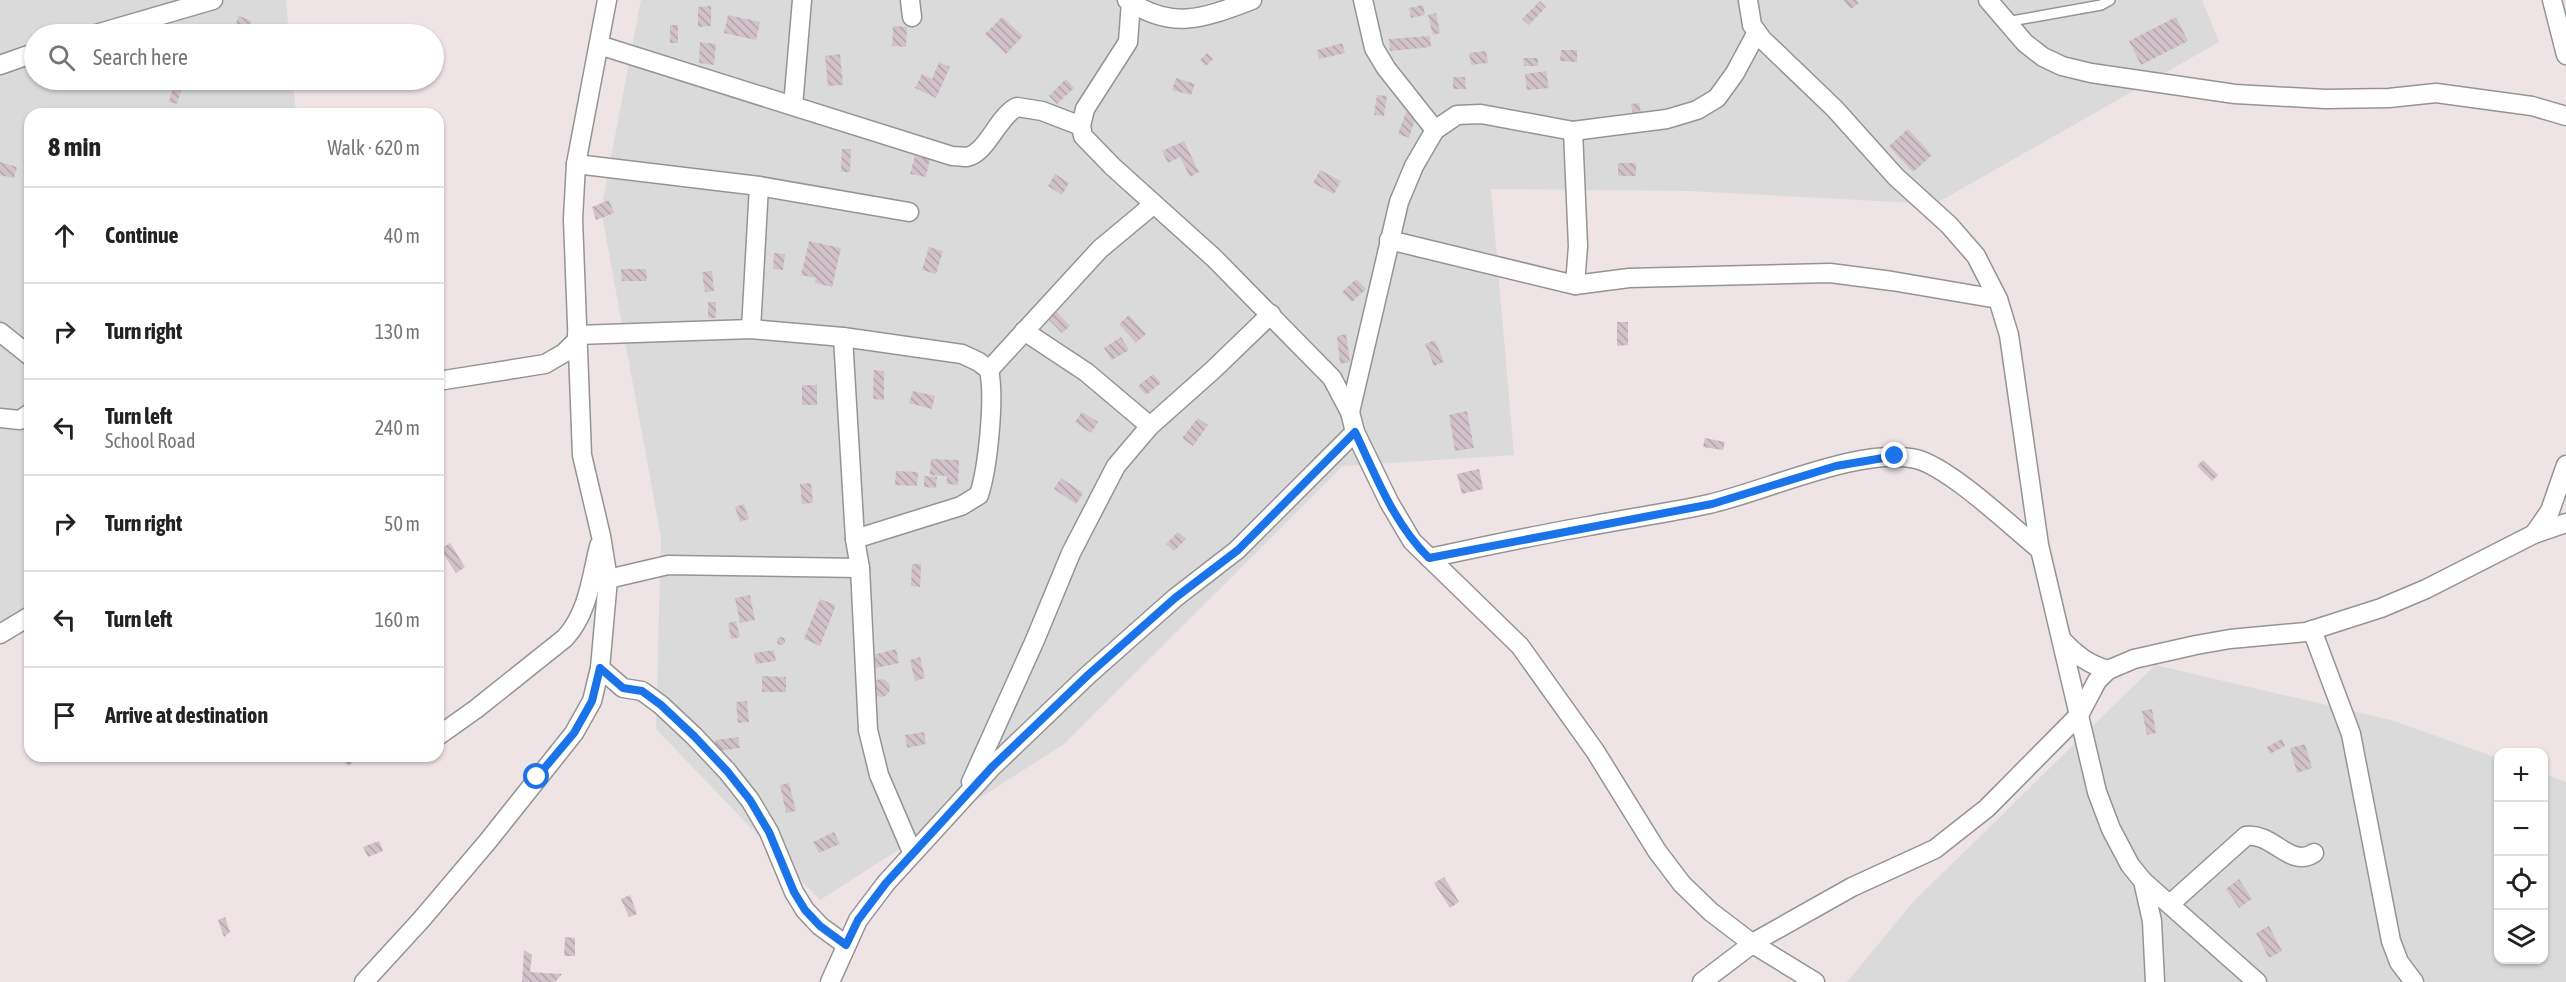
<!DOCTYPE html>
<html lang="en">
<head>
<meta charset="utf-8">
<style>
	:root { --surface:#fff; --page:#f2f2f2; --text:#222; --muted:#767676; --line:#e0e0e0 }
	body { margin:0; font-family:"Asap Condensed",sans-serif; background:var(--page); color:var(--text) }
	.controls { position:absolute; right:18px; bottom:18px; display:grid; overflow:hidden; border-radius:12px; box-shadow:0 2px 4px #0004 }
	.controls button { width:54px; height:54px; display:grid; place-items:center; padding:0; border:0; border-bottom:2px solid var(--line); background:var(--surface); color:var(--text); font:30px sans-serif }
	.stop { position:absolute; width:18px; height:18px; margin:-14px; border:4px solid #1a73e8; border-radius:50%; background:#fff }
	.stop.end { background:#1a73e8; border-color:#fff; box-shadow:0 2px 6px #0008 }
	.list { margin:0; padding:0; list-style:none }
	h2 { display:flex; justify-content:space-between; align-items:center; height:78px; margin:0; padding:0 24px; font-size:26px }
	h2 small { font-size:20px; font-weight:400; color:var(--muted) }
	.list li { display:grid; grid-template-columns:39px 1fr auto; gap:18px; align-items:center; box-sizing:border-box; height:96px; padding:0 24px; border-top:2px solid var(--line) }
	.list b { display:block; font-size:22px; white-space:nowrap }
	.list p { margin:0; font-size:20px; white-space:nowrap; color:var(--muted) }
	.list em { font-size:20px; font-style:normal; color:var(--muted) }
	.icon { flex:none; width:33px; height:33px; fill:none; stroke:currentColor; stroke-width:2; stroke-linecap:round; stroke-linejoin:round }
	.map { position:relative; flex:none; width:2566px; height:982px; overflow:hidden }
	.search { position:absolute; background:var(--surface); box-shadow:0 2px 4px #0004; left:24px; top:24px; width:420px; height:66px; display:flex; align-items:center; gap:15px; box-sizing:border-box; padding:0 21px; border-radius:33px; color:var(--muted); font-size:22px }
	.panel { position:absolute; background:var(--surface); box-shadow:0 2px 4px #0004; left:24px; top:108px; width:420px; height:654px; border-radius:18px }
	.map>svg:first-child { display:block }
	.residential { fill:#dbdadb }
	.building { fill:url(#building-back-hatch) }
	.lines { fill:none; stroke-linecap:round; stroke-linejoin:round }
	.lane-casing { stroke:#949494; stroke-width:12 }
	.street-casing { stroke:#949494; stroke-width:21 }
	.lane { stroke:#fff; stroke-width:9 }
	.street { stroke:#fff; stroke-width:18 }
	.route { stroke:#1a73e8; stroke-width:8 }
</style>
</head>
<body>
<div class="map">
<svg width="2566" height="982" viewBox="0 0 2566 982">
	<defs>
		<pattern id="building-back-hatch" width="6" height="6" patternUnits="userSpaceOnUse" patternTransform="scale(1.5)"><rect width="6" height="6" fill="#d1c1c8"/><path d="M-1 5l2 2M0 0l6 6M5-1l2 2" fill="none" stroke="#b3a5ab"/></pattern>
	</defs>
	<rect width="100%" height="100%" fill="#eee3e5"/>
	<g class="residential">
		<polygon points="0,0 286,0 289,34 34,34 34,80 293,80 296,114 30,114 30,620 0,638"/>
		<polygon points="641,0 2202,0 2219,42 1935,204 1690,191 1491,189 1514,455 1343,466 1064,744 820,900 656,729 661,537 601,210"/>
		<polygon points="2155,665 2391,720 2498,758 2498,960 2544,960 2544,774 2566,782 2566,982 1847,982 1914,901"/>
	</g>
	<g class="building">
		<polygon points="1843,0 1856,0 1859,3 1851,9"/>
		<polygon points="1540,1 1546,7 1529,25 1522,19"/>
		<polygon points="1423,5 1425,15 1411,18 1409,8"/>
		<polygon points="711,6 711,26 698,27 698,7"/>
		<polygon points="1436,13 1440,33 1433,35 1428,15"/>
		<polygon points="728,15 760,22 756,40 724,33"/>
		<polygon points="239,16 252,21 247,34 233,30"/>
		<polygon points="1002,17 1023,36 1006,54 985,34"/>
		<polygon points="2176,17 2188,41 2141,65 2129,41"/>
		<rect x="670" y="25" width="8" height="18"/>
		<polygon points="893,26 907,27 906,47 892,46"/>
		<polygon points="1430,36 1431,47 1390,51 1389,39"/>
		<polygon points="700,42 716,44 714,65 699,63"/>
		<polygon points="1342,43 1345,53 1319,59 1317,50"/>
		<polygon points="1561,50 1577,50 1577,62 1560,61"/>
		<polygon points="1486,51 1488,63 1471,65 1469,53"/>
		<polygon points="1207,53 1213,59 1206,66 1200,60"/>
		<polygon points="840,54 843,85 828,86 825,56"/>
		<polygon points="1523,58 1538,58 1538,66 1524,66"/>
		<polygon points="939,62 950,67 936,98 915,88 922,74 932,79"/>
		<polygon points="1546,71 1549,88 1527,90 1525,74"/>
		<polygon points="1453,77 1465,77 1466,89 1453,89"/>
		<polygon points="1176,78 1195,84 1191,95 1172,90"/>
		<polygon points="1066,79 1074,88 1057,104 1049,96"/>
		<polygon points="173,88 181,90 177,104 169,102"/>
		<polygon points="1377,95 1387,96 1384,116 1374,115"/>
		<polygon points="1639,103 1641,113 1633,114 1631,104"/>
		<polygon points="1406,112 1416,116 1409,138 1398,134"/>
		<polygon points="1908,129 1932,155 1913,172 1889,146"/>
		<polygon points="1184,141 1199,172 1190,177 1180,157 1168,163 1162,151"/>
		<polygon points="842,149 851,149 850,172 841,172"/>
		<polygon points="915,156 930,159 926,177 910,174"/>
		<polygon points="0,162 17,167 14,178 0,175"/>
		<rect x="1618" y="163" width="18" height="13"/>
		<polygon points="1320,170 1341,181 1334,194 1313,183"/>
		<polygon points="1055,174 1069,183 1062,195 1048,186"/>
		<polygon points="609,200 614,213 596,220 592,207"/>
		<polygon points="809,241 841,248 832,287 815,283 816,278 801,275"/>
		<polygon points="929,247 943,251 936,274 922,270"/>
		<polygon points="774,253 785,254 783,270 773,269"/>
		<polygon points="621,269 646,269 647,281 622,281"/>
		<polygon points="712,271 714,291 705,292 702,272"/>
		<polygon points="1356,279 1366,289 1352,302 1342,292"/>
		<rect x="708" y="302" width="8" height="16"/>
		<polygon points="1055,310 1070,326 1062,333 1047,318"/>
		<polygon points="1129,315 1146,334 1136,343 1119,324"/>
		<polygon points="1617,322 1628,322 1628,345 1617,346"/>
		<polygon points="1346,334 1350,362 1340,364 1337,336"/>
		<polygon points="1121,337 1129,350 1112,360 1104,348"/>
		<polygon points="1435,340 1444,362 1434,366 1425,344"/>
		<polygon points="874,370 884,371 884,400 873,399"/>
		<polygon points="1153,374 1161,383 1146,395 1138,386"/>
		<rect x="802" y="385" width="15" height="20"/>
		<polygon points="913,391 935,396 932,409 909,403"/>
		<polygon points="1467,411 1474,448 1455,451 1449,415"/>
		<polygon points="1082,412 1098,422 1091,433 1075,422"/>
		<polygon points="1198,418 1208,425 1193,446 1182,438"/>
		<polygon points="1705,438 1725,442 1723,450 1703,447"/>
		<polygon points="931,459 959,460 958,485 947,484 947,476 930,475"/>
		<polygon points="2203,460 2218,475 2212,481 2197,466"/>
		<polygon points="1479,469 1483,489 1462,494 1457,474"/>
		<polygon points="896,471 918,472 917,486 895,485"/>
		<polygon points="924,476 937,477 936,488 924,487"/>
		<polygon points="1061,478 1083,493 1076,504 1054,489"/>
		<polygon points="811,483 813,503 802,504 800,484"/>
		<polygon points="744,504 749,519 740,522 735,507"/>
		<polygon points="1178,532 1186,539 1174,551 1166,544"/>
		<polygon points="450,543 465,567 456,573 440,549"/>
		<polygon points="912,564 921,564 920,587 911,586"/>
		<polygon points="750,595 755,620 740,623 735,598"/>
		<polygon points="820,599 836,605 820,646 804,639"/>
		<polygon points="736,621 740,637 731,639 728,623"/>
		<circle cx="781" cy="641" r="4"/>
		<polygon points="896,649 899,663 876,668 873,655"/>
		<polygon points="774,650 776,661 756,664 754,653"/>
		<polygon points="920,657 925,678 915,681 910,660"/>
		<polygon points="762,676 786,677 786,692 762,692"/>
		<circle cx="881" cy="688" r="9"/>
		<polygon points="747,701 749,722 738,723 736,702"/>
		<polygon points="2152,709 2156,733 2147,735 2142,711"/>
		<polygon points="924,732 926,744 907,748 905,735"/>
		<polygon points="738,737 740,748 717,751 715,740"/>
		<polygon points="2282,739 2285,746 2270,754 2267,747"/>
		<polygon points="2305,744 2312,768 2297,773 2290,748"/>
		<polygon points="339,756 356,756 357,758 348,766"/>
		<polygon points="789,783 796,811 786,813 780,785"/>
		<polygon points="834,832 840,844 819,853 813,842"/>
		<polygon points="379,841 383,851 368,857 363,847"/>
		<polygon points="1444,877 1459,902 1450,908 1434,883"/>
		<polygon points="2239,879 2252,899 2239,908 2226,889"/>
		<polygon points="630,895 637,914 629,917 621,899"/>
		<polygon points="225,917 230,932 224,937 218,920"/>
		<polygon points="2269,926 2282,951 2269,958 2256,933"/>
		<polygon points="565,937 575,938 575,956 564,956"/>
		<polygon points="524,950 532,955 530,972 562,974 555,982 522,982"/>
	</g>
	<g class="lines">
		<g class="lane-casing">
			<polyline id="lane" points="2006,22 2101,5 2110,0"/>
		</g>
		<g class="street-casing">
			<g id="street">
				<polyline points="910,0 912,17"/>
				<path d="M1127,0C1173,31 1204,18 1252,0"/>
				<polyline points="1363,0 1374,48 1386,68 1435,130"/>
				<polyline points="1748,0 1752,25 1762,39 1835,109 1896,177 1949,225 1976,256 1998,299 2009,335 2039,545 2097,792 2111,829 2130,865 2143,881 2152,921 2155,982"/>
				<polyline points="1988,0 2025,43 2043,57 2062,66 2091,73 2235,94 2325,99 2389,98 2436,93 2532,106 2566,116"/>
				<polyline points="2552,0 2566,55"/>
				<polyline points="1131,2 1128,42 1085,109 1081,126 1083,136 1112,166 1214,258 1332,378 1350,412 1355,432 1389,502 1412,541 1520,646 1595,751 1657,851 1682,884 1711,912 1753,944 1815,982"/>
				<polyline points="96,34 213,0"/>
				<path d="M599,45L952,156C957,156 963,157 967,157C987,153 998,116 1017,107L1042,111L1081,126"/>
				<polyline points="0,65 34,53"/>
				<polyline points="793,106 802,0"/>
				<polyline points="1573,131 1578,246 1575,285"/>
				<polyline points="576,164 759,186 909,212"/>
				<polyline points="1389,240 1575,285 1629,278 1830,273 1892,281 1998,299"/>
				<polyline points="751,329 759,186"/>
				<polyline points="1024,331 1086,372 1150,426"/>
				<polyline points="0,332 30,356"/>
				<path d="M577,335L751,329L843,337L962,354L979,362L989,370C995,398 988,467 979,495L961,506L855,539"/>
				<polyline points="843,337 855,539 860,568 868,730 879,775 912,852"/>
				<polyline points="989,370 1100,249 1154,204"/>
				<polyline points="438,381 545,364 564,353 577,340"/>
				<polyline points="1350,412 1399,202 1414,166 1435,130 1457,115 1481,114 1573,131 1667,119 1697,110 1717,98 1735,73 1757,32"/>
				<polyline points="0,418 20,420 30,413"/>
				<polyline points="2534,534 2550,511 2566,465"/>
				<path d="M1429,558C1482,547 1535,535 1589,526C1629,518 1669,513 1709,504C1766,491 1862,446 1916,459C1949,467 2011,526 2039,549"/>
				<polyline points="608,579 668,565 860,568"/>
				<polyline points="2312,630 2351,734 2391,941 2399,962 2414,982"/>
				<polyline points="0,634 30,616"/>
				<path d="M2062,640C2076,655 2088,664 2108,670"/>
				<polyline points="600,668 623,688 642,691 661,705 694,736 727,771 750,800 769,832 794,892 805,910 820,926 846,945"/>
				<path d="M438,736L476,709L565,638C588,613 591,579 599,546"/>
				<polyline points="971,782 1035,640 1071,553 1116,466 1150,426 1213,370 1271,314"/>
				<polyline points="2143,881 2257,982"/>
				<path d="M2170,904L2246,836C2273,832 2290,869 2314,853"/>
				<polyline points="364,982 421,920 488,841 574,733 592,701 600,668 608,579 601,536 582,455 573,219 576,164 607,0"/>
				<polyline points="830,982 858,920 886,883 992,767 1088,675 1175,598 1237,550 1355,432"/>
				<polyline points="1702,982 1756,941 1852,887 1935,849 1987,808 2079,715 2097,681 2108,670 2134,659 2196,645 2230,639 2306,632 2381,608 2426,589 2534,534 2566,523"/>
			</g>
		</g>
		<use href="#lane" class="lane"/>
		<use href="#street" class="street"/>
	</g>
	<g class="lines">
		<path class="route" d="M537,777L574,733L592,701L600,668L623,688L642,691L661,705L694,736L727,771L750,800L769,832L794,892L805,910L820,926L846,945L858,920L886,883L992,767L1088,675L1175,598L1238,550L1355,432C1376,476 1394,524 1429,558L1712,504L1836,466L1895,456"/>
	</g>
</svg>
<div class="controls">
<button>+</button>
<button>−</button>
<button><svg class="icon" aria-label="locate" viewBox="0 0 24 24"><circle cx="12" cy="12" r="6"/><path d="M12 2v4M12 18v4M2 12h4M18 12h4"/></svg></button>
<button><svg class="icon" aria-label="layers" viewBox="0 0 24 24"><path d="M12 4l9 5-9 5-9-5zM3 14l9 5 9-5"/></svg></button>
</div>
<div class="stop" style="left:537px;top:777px"></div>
<div class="stop end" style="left:1895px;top:456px"></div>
<div class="search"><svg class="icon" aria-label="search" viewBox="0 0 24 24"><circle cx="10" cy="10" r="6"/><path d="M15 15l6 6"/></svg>Search here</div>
<section class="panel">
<h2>8 min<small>Walk · 620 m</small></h2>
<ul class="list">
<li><svg class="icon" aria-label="ahead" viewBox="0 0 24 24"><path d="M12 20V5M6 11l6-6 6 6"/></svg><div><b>Continue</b></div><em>40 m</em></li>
<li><svg class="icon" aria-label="right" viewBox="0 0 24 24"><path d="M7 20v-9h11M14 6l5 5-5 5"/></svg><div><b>Turn right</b></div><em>130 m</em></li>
<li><svg class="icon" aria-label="left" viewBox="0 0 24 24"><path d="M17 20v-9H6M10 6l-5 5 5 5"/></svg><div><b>Turn left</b><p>School Road</p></div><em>240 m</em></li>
<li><svg class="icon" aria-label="right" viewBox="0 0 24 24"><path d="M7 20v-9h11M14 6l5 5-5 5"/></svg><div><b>Turn right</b></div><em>50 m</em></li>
<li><svg class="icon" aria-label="left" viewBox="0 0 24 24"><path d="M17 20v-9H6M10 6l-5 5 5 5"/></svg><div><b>Turn left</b></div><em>160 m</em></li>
<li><svg class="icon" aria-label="arrive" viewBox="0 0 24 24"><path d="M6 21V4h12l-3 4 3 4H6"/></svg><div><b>Arrive at destination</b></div></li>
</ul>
</section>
</div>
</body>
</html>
